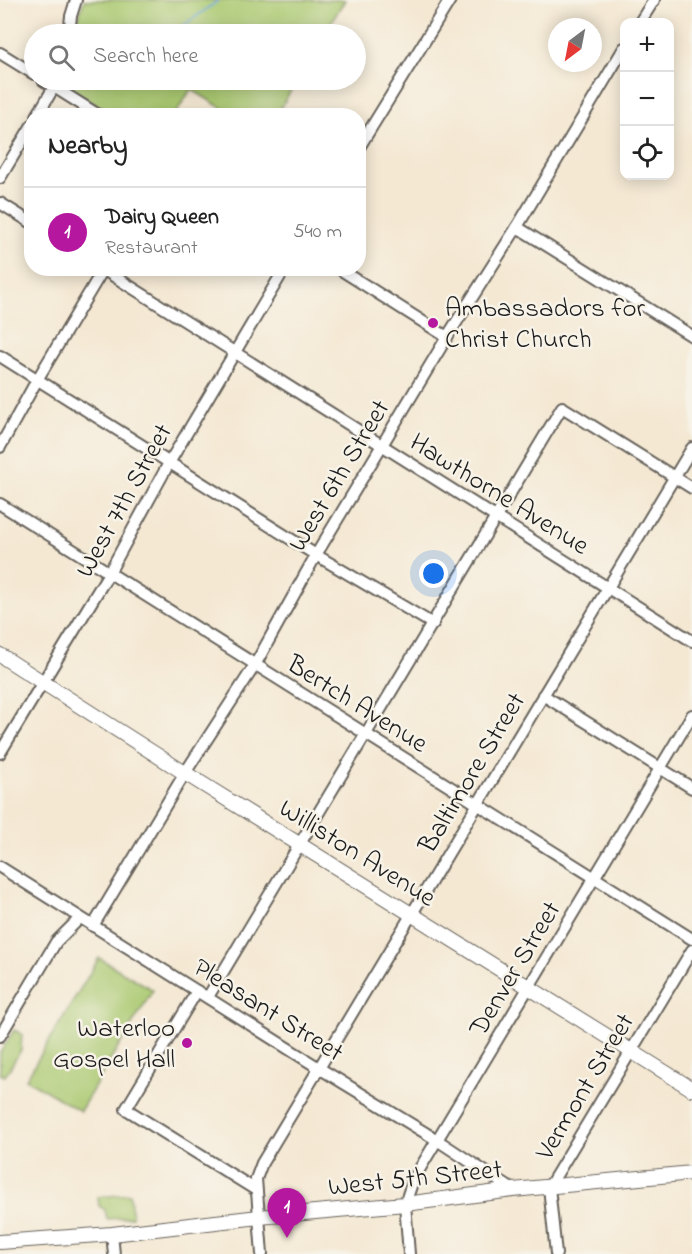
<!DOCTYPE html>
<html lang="en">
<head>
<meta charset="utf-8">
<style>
	:root { --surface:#fff; --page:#f6f6f6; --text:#222; --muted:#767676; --line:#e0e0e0; --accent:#b5179e }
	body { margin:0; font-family:"Indie Flower",sans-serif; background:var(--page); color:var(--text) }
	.controls { position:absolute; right:18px; top:18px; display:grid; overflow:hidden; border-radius:12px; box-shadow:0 3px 15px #0003 }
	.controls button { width:54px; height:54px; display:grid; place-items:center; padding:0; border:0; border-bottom:2px solid var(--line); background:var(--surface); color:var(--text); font:30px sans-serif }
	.compass { position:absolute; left:548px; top:18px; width:54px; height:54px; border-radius:50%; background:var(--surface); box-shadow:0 3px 15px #0003; rotate:212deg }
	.you { position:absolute; left:434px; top:574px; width:21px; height:21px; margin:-15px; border:4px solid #fff; border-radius:50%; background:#1a73e8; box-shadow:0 0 0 9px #1a73e833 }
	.badge { display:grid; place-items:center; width:39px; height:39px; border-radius:50%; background:var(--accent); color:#fff; font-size:20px; font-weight:700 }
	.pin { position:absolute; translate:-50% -50px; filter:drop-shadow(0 2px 3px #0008) }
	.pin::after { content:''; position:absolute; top:32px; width:21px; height:18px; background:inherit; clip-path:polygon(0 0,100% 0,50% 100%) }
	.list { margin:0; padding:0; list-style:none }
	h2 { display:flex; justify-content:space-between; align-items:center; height:78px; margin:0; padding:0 24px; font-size:26px }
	h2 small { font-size:20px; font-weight:400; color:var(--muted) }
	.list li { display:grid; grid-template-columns:39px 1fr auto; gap:18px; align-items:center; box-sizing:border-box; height:90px; padding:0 24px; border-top:2px solid var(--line) }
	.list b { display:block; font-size:22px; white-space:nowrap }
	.list p { margin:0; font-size:20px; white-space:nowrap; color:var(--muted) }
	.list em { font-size:20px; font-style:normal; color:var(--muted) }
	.icon { flex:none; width:33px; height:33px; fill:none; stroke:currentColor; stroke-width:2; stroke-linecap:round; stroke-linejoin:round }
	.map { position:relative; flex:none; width:692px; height:1254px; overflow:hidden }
	.search { position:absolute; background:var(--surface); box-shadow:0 3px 15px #0003; left:24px; top:24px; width:342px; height:66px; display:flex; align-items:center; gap:15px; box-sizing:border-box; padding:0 21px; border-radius:33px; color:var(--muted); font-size:22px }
	.panel { position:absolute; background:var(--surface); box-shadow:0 3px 15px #0003; left:24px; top:108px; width:342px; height:168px; border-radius:24px }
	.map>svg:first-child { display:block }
	.green { fill:#aac971; stroke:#637246; stroke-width:1.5 }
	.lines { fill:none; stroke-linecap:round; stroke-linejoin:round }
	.stream { stroke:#66a3d7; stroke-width:2 }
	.minor-casing { stroke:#68635c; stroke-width:14 }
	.major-casing { stroke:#68635c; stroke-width:16 }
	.minor { stroke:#fff; stroke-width:10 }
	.major { stroke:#fff; stroke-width:14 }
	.poi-dot { fill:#b5179e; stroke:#f7f3e8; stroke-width:2 }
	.labels { text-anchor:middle; stroke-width:5; stroke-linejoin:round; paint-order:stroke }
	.poi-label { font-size:27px; fill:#1c1c1c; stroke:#f7f3e8; text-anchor:start }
	.street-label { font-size:27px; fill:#1c1c1c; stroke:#f7f3e8 }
</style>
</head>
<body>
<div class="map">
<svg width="692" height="1254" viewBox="0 0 692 1254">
	<rect width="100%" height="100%" fill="#f7f3e8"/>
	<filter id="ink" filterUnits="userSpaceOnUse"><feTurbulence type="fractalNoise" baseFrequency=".0167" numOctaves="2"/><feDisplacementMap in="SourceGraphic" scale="12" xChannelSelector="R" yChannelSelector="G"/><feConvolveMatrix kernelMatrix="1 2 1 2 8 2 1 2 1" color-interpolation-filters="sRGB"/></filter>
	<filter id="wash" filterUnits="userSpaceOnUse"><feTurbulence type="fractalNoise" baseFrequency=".008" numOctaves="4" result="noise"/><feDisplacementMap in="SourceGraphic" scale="24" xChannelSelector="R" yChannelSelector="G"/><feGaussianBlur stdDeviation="1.35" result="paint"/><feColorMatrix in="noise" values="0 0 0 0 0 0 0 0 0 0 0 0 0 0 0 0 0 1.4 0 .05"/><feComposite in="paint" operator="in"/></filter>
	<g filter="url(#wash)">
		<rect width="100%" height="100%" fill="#f4e8d3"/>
		<g class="green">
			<polygon points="84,0 345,0 324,34 76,34 77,22"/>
			<polygon points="69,80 297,80 276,116 233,115 191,89 175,115 112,115 67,87"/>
			<polygon points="99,958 153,990 80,1111 26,1079"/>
			<polygon points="14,1030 22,1034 21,1050 5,1076 0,1074 0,1053"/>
			<polygon points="130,1194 132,1217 107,1219 105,1210 99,1206 98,1197"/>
		</g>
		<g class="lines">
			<polyline class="stream" points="172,34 219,0"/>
		</g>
	</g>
	<g filter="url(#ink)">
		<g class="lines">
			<g class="minor-casing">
				<g id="minor">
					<polyline points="640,22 654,0"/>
					<polyline points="69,34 71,16 76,0"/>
					<polyline points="0,53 34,74"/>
					<polyline points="43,80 100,116"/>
					<polyline points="37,116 58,80"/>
					<polyline points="358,149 450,0"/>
					<polyline points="0,178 32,125"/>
					<polyline points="0,203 32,223"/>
					<polyline points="517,227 692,336"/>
					<polyline points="101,268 692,641"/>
					<polyline points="338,268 447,337"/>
					<polyline points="0,356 316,555 433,624"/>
					<polyline points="0,447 37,380 104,268"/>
					<polyline points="0,504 692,939"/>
					<polyline points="543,695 692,788"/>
					<polyline points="0,753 109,573 169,463 285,268"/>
					<polyline points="0,867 319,1068 437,1140 513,1190"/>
					<polyline points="93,926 185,773 255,665 316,555 447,337 517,227 624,48"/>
					<polyline points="197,991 126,1109 256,1190"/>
					<polyline points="208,997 562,407 692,488"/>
					<polyline points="0,1036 56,942 80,918"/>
					<polyline points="112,1234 114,1254"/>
					<polyline points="262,1254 256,1179 262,1163 692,448"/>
					<polyline points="409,1254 405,1204 413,1180 692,715"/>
					<polyline points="556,1254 549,1187 692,950"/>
				</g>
			</g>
			<g class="major-casing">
				<g id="major">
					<polyline points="0,655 180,770 692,1089"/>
					<polyline points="0,1242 112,1234 259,1217 405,1204 513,1190 692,1173"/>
				</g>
			</g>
			<use href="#minor" class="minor"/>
			<use href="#major" class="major"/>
		</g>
	</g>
	<g class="poi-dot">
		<circle cx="433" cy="323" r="6"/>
		<circle cx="187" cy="1043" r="6"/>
	</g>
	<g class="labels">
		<g class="poi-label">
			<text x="445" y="316">Ambassadors for<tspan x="445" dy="31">Christ Church</tspan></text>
			<text x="175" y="1036" text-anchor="end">Waterloo<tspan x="175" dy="31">Gospel Hall</tspan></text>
		</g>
		<g class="street-label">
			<text transform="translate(338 475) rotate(-59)" y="9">West 6th Street</text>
			<text transform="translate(500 493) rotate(32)" y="9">Hawthorne Avenue</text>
			<text transform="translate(123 500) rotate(-61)" y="9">West 7th Street</text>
			<text transform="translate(358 703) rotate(32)" y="9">Bertch Avenue</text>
			<text transform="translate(471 772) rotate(-59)" y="9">Baltimore Street</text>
			<text transform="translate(358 852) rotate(32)" y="9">Williston Avenue</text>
			<text transform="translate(514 968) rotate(-59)" y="9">Denver Street</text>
			<text transform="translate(269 1009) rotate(32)" y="9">Pleasant Street</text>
			<text transform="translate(584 1086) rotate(-59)" y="9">Vermont Street</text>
			<text transform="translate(415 1177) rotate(-6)" y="9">West 5th Street</text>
		</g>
	</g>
</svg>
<div class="controls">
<button>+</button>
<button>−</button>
<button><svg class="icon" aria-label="locate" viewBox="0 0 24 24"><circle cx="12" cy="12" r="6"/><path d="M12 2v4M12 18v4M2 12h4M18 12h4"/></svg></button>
</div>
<svg class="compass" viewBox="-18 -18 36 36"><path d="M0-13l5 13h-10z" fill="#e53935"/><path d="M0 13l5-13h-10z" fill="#767676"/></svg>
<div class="you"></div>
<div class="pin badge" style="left:287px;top:1238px">1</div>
<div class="search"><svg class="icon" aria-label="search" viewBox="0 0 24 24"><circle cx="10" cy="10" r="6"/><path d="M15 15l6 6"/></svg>Search here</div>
<section class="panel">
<h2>Nearby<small></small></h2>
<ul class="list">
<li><span class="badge">1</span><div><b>Dairy Queen</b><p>Restaurant</p></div><em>540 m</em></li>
</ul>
</section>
</div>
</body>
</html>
